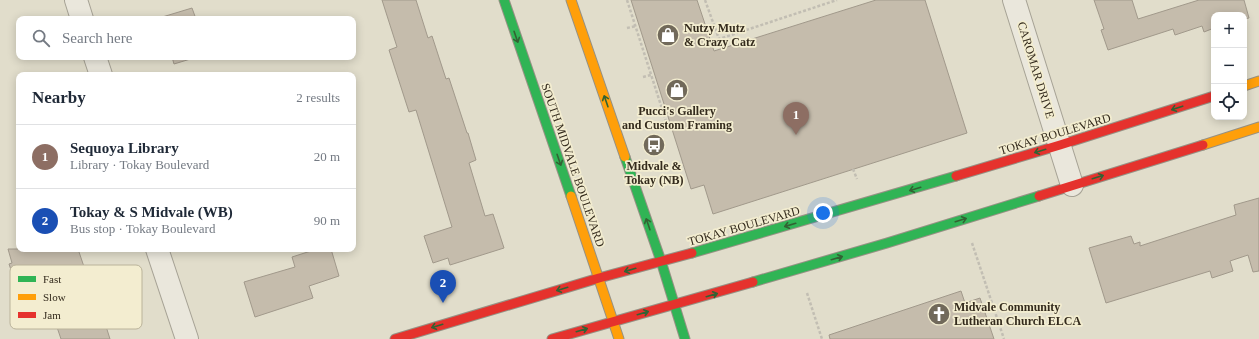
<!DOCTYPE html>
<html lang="en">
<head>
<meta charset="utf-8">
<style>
	:root { --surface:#fff; --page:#f6f6f7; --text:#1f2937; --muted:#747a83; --line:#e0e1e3; --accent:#d93025 }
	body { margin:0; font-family:"Times New Roman",serif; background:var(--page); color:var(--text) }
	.controls { position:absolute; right:12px; top:12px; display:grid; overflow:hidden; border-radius:8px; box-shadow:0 2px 10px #0003 }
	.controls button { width:36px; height:36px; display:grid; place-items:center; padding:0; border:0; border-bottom:1px solid var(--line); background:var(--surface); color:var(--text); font:20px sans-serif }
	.you { position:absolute; left:823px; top:213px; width:14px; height:14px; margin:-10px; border:3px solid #fff; border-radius:50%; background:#1a73e8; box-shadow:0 0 0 6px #1a73e833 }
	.badge { display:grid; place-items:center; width:26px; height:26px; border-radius:50%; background:var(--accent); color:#fff; font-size:13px; font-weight:700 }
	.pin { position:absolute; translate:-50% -33px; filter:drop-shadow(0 1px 2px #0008) }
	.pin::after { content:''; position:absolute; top:21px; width:14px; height:12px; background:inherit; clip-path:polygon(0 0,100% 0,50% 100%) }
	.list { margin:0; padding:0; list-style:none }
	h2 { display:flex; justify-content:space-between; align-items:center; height:52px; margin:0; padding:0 16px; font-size:17px }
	h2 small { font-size:13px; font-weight:400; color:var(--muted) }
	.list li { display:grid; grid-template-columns:26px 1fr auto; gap:12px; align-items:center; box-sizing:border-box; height:64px; padding:0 16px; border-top:1px solid var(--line) }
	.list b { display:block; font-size:15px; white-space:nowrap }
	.list p { margin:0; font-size:13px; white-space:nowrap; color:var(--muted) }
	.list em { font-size:13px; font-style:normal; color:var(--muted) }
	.icon { flex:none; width:22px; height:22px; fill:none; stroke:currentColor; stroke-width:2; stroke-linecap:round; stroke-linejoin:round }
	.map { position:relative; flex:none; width:1259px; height:339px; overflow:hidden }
	.search { position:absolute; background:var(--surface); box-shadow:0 2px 10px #0003; left:16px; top:16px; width:340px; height:44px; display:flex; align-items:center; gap:10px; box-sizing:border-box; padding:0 14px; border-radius:8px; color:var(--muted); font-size:15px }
	.panel { position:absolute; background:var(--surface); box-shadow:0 2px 10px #0003; left:16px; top:72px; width:340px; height:180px; border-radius:8px }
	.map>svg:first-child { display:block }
	.building { fill:#c5bcac; stroke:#a1998b }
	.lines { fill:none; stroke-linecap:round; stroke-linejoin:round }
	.street-casing { stroke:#a6a295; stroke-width:24 }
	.fast-casing { stroke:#969184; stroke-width:11 }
	.slow-casing { stroke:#969184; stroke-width:11 }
	.jam-casing { stroke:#969184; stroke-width:11 }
	.path { stroke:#c2beb3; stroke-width:2.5; stroke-dasharray:3 2; stroke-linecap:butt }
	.street { stroke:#eae7dc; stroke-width:22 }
	.fast { stroke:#30b455; stroke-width:9 }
	.slow { stroke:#ff9f0a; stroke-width:9 }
	.jam { stroke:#e5322d; stroke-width:9 }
	.oneway { stroke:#326233 }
	.labels { text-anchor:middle; stroke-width:3.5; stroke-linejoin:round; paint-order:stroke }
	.poi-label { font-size:12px; font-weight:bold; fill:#342b1d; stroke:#f3edd0; text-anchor:start }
	.street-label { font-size:12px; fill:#342b1d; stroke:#f3edd0 }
	.key { fill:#f3edd0; stroke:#bab39a; stroke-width:1 }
	.key-label { font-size:11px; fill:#342b1d }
</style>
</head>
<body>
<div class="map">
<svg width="1259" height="339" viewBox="0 0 1259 339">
	<rect width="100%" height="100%" fill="#e1ddcb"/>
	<g class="building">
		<polygon points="382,0 416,0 428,38 432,36 446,79 449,78 467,133 468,133 476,160 469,163 485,216 493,214 504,248 450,265 448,258 433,263 424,236 452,227 416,110 409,112 389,50 397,47"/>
		<polygon points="631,0 697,0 714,51 876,0 925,0 967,133 713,214 704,185 691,189"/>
		<polygon points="1094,0 1132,0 1138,19 1199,0 1244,0 1249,18 1244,19 1244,15 1214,15 1214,28 1204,32 1202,26 1175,35 1173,29 1108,50 1101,30 1104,29"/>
		<polygon points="192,8 196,19 160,19 159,18"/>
		<polygon points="172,57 197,57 174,64"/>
		<polygon points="1259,198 1259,271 1253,272 1248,255 1230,261 1233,271 1212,278 1210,271 1106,303 1089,248 1131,236 1134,244 1140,242 1140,246 1236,215 1234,205"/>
		<polygon points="8,249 78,249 97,305 99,304 110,339 61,339 41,280 17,288 9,264 12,263"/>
		<polygon points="317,249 331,249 339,276 309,286 313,298 255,317 244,282 295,267 292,257"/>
		<polygon points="961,291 965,303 980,298 994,339 830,339 829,335"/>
	</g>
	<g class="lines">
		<g class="street-casing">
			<g id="street">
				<polyline points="76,0 82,19"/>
				<polyline points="1014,0 1072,185"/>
				<polyline points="95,57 101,75"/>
				<polyline points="157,249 187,339"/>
			</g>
		</g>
		<g class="fast-casing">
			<g id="fast">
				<polyline points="504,0 571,196"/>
				<polyline points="625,157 661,261 685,339"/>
				<polyline points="692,253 956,176"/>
				<polyline points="753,282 887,243 1039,196"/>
			</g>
		</g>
		<g class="slow-casing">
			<g id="slow">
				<polyline points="571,0 625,157"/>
				<polyline points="1244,86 1259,81"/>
				<polyline points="1203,145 1259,127"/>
				<polyline points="571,196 619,339"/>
			</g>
		</g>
		<g class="jam-casing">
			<g id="jam">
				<polyline points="956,176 1060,145 1214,96"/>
				<polyline points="1039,196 1203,145"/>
				<polyline points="395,339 599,278 692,253"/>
				<polyline points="552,339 753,282"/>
			</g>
		</g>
		<g class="path">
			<polyline points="627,0 666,121 658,124"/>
			<polyline points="705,0 719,39 837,0"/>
			<polyline points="627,28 636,26"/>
			<polyline points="643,77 651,75"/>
			<polyline points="853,169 857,179"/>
			<polyline points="972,243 1004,339"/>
			<polyline points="807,293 822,339"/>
		</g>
		<use href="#street" class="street"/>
		<use href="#fast" class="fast"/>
		<use href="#slow" class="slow"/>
		<use href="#jam" class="jam"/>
	</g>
	<defs><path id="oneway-shaft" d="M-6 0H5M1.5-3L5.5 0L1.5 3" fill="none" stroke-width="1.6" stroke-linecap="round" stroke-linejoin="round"/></defs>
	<g class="oneway">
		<use href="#oneway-shaft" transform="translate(516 37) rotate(71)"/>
		<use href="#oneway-shaft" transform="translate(606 101) rotate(-109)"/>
		<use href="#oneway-shaft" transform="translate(1177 108) rotate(162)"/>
		<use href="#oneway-shaft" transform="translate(1040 151) rotate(163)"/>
		<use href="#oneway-shaft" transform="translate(559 160) rotate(71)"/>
		<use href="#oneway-shaft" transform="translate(1098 177) rotate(-17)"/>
		<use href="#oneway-shaft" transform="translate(915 189) rotate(163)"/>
		<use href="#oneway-shaft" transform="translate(961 220) rotate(-17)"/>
		<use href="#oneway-shaft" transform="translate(648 224) rotate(-109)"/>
		<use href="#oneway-shaft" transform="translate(790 225) rotate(164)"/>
		<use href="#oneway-shaft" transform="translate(837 258) rotate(-16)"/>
		<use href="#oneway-shaft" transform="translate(630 270) rotate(164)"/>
		<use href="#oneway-shaft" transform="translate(562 289) rotate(163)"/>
		<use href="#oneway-shaft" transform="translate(712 295) rotate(-16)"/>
		<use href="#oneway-shaft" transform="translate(643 313) rotate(-16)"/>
		<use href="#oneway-shaft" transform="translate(437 326) rotate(163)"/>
		<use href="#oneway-shaft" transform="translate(582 330) rotate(-16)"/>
	</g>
	<defs>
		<g id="shop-disc" transform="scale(1.15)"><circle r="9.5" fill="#71695a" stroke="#f3edd0"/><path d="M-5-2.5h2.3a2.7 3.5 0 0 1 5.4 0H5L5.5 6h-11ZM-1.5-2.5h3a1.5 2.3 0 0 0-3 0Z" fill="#fff"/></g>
		<g id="bus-disc" transform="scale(1.15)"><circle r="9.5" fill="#71695a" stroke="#f3edd0"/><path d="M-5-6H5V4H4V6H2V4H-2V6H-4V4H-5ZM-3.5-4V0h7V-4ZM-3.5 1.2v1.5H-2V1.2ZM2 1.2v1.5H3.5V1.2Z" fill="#fff"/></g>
		<g id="church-disc" transform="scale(1.15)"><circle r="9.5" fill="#71695a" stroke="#f3edd0"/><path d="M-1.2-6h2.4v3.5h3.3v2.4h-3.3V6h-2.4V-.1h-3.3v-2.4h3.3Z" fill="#fff"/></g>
	</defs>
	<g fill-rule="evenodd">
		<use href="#shop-disc" x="668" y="35"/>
		<use href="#shop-disc" x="677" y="90"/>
		<use href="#bus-disc" x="654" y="145"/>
		<use href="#church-disc" x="939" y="314"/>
	</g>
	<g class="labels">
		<g class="poi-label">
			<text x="684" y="32">Nutzy Mutz<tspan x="684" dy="14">&amp; Crazy Catz</tspan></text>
			<text x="677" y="115" text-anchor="middle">Pucci's Gallery<tspan x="677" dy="14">and Custom Framing</tspan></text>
			<text x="654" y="170" text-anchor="middle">Midvale &amp;<tspan x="654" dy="14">Tokay (NB)</tspan></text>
			<text x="954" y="311">Midvale Community<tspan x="954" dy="14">Lutheran Church ELCA</tspan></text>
		</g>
		<g class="street-label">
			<text transform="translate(1036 70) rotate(73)" y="4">CAROMAR DRIVE</text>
			<text transform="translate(1055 134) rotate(-17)" y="4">TOKAY BOULEVARD</text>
			<text transform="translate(573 165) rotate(71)" y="4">SOUTH MIDVALE BOULEVARD</text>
			<text transform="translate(744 226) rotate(-16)" y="4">TOKAY BOULEVARD</text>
		</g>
	</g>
	<rect x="10" y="265" width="132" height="64" rx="6" class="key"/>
	<rect x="18" y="276" width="18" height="6" fill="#30b455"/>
	<rect x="18" y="294" width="18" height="6" fill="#ff9f0a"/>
	<rect x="18" y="312" width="18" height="6" fill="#e5322d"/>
	<g class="key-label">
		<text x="43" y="283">Fast</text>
		<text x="43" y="301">Slow</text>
		<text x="43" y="319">Jam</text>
	</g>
</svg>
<div class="controls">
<button>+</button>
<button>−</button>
<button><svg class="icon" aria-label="locate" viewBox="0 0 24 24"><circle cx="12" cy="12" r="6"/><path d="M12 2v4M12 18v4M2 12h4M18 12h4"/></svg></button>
</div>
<div class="you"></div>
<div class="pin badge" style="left:796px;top:135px;background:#8d6e63">1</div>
<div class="pin badge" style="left:443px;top:303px;background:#1a4fb4">2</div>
<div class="search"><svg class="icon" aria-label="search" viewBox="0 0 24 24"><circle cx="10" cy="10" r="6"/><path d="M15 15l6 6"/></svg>Search here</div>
<section class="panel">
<h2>Nearby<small>2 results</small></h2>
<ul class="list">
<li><span class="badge" style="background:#8d6e63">1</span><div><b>Sequoya Library</b><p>Library · Tokay Boulevard</p></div><em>20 m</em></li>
<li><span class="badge" style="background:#1a4fb4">2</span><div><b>Tokay &amp; S Midvale (WB)</b><p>Bus stop · Tokay Boulevard</p></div><em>90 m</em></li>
</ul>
</section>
</div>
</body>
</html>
